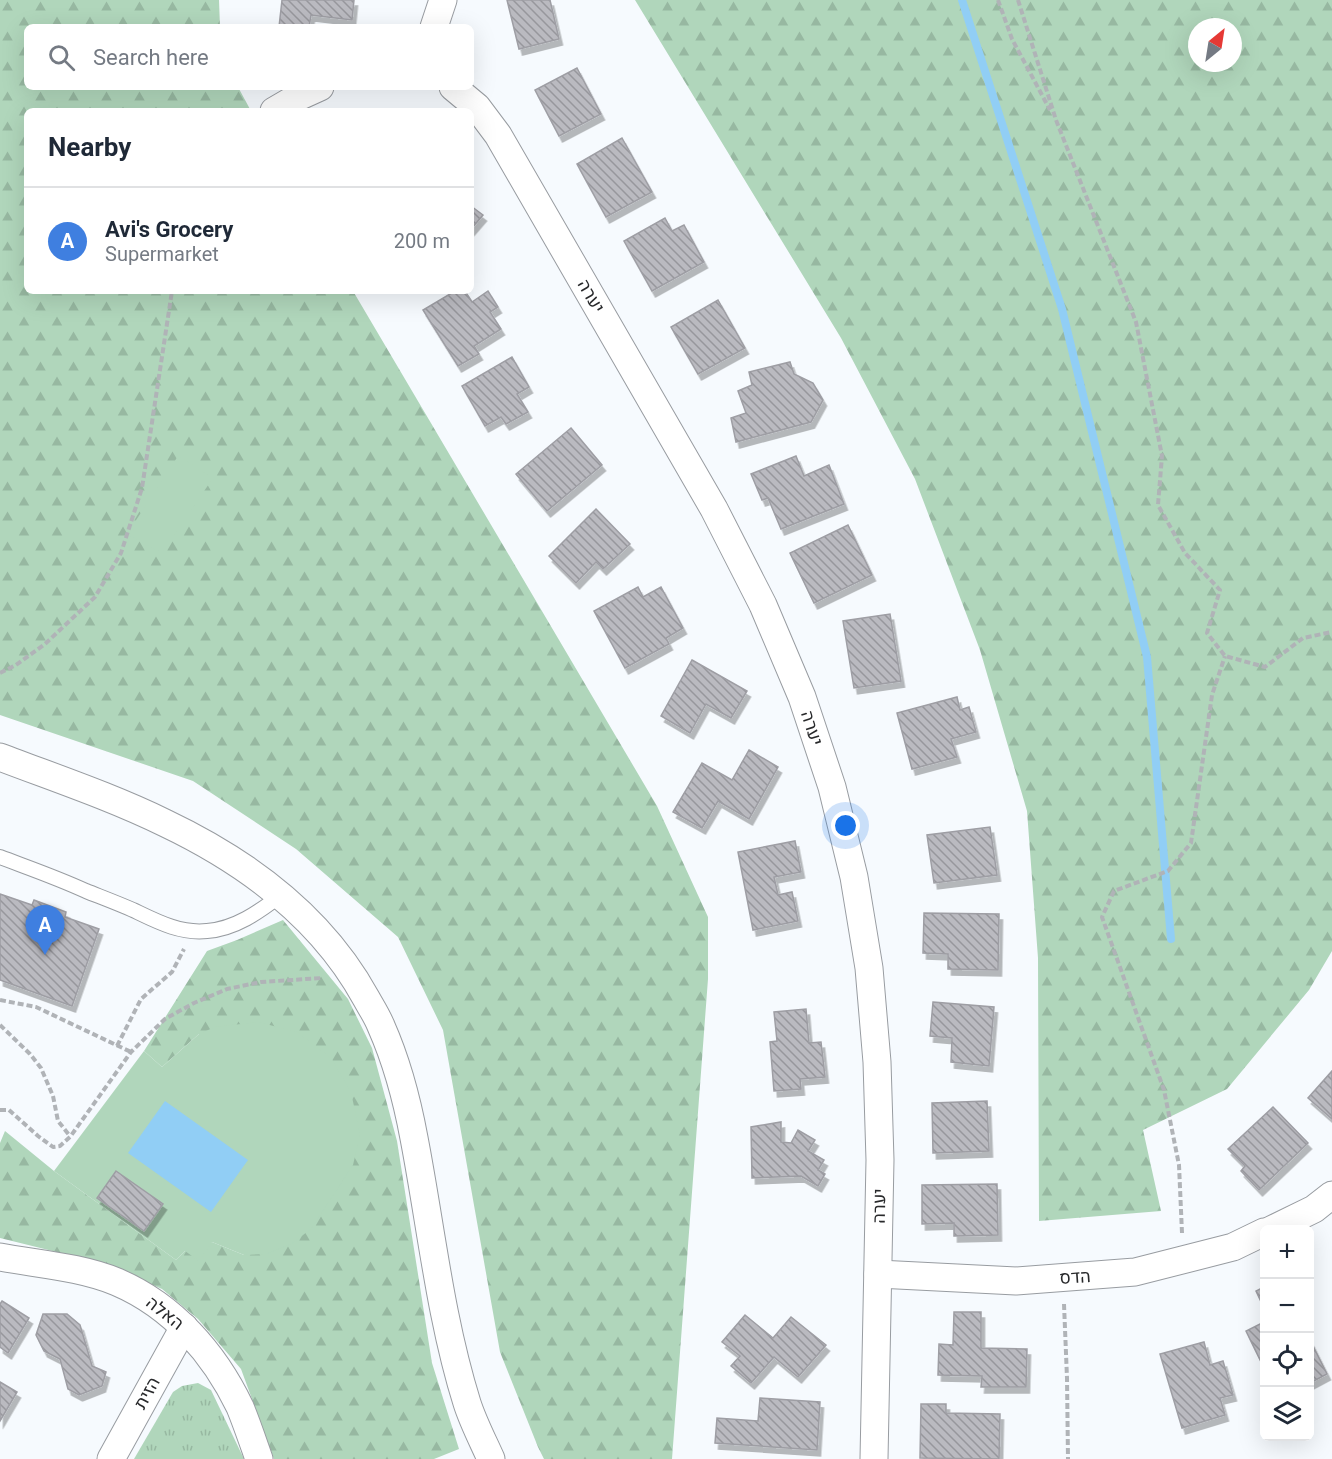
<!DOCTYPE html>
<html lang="en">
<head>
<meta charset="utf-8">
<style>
	:root { --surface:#fff; --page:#f6f6f7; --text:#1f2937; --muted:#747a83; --line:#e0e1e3; --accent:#2182ae }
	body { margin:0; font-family:Roboto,Heebo,sans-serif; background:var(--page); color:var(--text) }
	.controls { position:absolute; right:18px; bottom:18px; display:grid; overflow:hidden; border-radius:9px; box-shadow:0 6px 24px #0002 }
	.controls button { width:54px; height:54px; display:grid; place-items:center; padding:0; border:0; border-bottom:2px solid var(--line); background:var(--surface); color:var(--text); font:30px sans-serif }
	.compass { position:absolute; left:1188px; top:18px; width:54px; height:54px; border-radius:50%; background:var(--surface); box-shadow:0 6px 24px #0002; rotate:30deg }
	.you { position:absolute; left:846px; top:826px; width:21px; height:21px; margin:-15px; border:4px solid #fff; border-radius:50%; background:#1a73e8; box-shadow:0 0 0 9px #1a73e833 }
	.badge { display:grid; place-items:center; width:39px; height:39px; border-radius:50%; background:var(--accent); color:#fff; font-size:20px; font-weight:700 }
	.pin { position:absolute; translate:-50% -50px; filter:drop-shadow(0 2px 3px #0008) }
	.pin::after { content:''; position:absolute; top:32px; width:21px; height:18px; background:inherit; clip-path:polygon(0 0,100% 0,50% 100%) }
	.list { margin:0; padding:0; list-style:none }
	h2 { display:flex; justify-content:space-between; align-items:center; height:78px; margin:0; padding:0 24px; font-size:26px }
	h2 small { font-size:20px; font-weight:400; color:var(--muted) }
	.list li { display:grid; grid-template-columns:39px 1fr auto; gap:18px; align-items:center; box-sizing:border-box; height:108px; padding:0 24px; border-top:2px solid var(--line) }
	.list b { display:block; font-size:22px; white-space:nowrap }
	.list p { margin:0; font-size:20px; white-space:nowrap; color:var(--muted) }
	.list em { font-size:20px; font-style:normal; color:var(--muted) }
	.icon { flex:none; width:33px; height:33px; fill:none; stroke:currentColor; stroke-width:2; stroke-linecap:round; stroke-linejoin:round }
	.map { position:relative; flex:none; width:1332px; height:1459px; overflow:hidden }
	.search { position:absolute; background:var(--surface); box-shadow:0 6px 24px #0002; left:24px; top:24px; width:450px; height:66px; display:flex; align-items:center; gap:15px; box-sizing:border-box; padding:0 21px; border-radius:9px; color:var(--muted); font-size:22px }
	.panel { position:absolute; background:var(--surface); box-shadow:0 6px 24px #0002; left:24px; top:108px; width:450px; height:186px; border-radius:9px }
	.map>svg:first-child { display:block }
	.forest { fill:url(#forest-firs); fill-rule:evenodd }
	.park { fill:url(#park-tufts) }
	.garden { fill:#b0d6bb }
	.water { fill:#91cef5 }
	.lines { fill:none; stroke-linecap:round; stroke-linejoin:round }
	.stream { stroke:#91cef5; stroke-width:8 }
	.building { fill:url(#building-back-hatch); stroke:#9e9ea4; stroke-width:1.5; filter:url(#shadow) }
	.lane-casing { stroke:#989ca1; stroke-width:16 }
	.street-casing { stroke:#989ca1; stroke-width:29 }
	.path { stroke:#b0b3b7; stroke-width:4; stroke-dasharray:6 3; stroke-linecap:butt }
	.lane { stroke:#fff; stroke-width:14 }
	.street { stroke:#fff; stroke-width:27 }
	.labels { text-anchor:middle; stroke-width:5; stroke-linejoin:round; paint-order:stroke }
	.street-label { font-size:18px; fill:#28292b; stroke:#fff }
</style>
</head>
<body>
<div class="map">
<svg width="1332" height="1459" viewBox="0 0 1332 1459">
	<defs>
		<pattern id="forest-firs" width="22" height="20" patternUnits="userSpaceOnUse" patternTransform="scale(1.5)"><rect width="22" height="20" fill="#b0d6bb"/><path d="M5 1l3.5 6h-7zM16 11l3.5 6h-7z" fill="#97b8a1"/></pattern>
		<pattern id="park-tufts" width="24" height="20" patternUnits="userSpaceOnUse" patternTransform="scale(1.5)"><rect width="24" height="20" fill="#b0d6bb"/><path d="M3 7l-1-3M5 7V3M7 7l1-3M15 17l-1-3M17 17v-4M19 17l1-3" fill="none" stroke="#97b8a1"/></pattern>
		<pattern id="building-back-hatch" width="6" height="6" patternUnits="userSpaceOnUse" patternTransform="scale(1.5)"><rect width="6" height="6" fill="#babac0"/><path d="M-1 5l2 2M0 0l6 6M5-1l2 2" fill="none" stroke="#97979c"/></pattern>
		<filter id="shadow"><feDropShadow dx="3.5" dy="6" stdDeviation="0" flood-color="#0004"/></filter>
	</defs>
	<rect width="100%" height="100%" fill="#f6fafe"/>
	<g class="forest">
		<polygon points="0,0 219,0 220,27 27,27 27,87 238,87 251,111 27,111 27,291 353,291 657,806 708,917 708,979 672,1459 544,1459 538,1447 500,1352 443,1030 398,937 296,849 193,781 0,715"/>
		<path d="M635,0H1332V951L1309,990L1227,1089L1143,1130L1161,1211L1039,1221L1038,958L1027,811L980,650L915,479L841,338ZM1197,27H1233V63H1197Z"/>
		<polygon points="283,920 348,999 372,1048 397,1141 432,1363 459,1449 434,1459 274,1459 241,1369 198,1319 162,1289 101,1263 0,1238 0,1143 5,1131 54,1171 176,1260 185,1251 212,1242 244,1255 199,1034 162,1067 144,1051 207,951 237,940"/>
	</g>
	<polygon class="park" points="198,1383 211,1390 244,1459 134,1459 173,1392 182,1386"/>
	<g class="garden">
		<polygon points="178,456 213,478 162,553 127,534"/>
		<polygon points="258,1022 297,1032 331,1058 351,1092 360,1135 353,1165 311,1229 291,1244 266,1254 244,1255 212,1242 199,1261 185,1251 176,1260 54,1171 144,1051 162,1067 199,1034 215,1027"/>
	</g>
	<polygon class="water" points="165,1101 248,1160 211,1212 128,1153"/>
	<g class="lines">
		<polyline class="stream" points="962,0 1062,309 1147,657 1171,939"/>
	</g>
	<g class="building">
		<polygon points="282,0 354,0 352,20 311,15 309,27 279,27"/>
		<polygon points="507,0 550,0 559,39 519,49"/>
		<polygon points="577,68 601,114 559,136 535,90"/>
		<polygon points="622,138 652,192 606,217 577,164"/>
		<polygon points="471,206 483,215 471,229"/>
		<polygon points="665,218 672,231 684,225 704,262 652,291 624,241"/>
		<polygon points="455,291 465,291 472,302 488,291 498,307 490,312 501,329 474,346 479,354 458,366 423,310"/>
		<polygon points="718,300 745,348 698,374 671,327"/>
		<polygon points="512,357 529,387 517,394 528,412 506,424 501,417 485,426 462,386"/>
		<polygon points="790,362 794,374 813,383 823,400 811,422 736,442 731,418 746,413 738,391 752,385 749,372"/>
		<polygon points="571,428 602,465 547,511 516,474"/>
		<polygon points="796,456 804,476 829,465 844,504 781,529 768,498 762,500 751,474"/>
		<polygon points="596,509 630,544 603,569 596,562 576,583 549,556"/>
		<polygon points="848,525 872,575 814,603 790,553"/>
		<polygon points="638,587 643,597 661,587 683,628 666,638 669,644 625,668 594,611"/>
		<polygon points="890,614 901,681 854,688 843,621"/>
		<polygon points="692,660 747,691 731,718 706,704 690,733 661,716"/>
		<polygon points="957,697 960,710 969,707 976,732 951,739 957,757 912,769 897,713"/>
		<polygon points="749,750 778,767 749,819 718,801 702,828 673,812 702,763 732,780"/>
		<polygon points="990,827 997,875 934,883 927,835"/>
		<polygon points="795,841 801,872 774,877 778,895 792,892 798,921 753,930 738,852"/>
		<polygon points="0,894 32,905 34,900 66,912 65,917 99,929 72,1006 0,980"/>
		<polygon points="924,913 999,914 998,970 948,969 948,954 923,953"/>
		<polygon points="933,1002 994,1007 989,1066 951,1062 952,1038 930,1036"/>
		<polygon points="806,1009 809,1043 821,1042 825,1077 800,1079 801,1089 774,1091 770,1042 777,1041 774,1012"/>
		<polygon points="1332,1071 1332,1119 1308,1098"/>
		<polygon points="987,1101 989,1151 933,1153 932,1103"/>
		<polygon points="1273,1107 1308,1143 1259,1190 1241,1171 1245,1166 1228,1149"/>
		<polygon points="781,1122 781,1142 791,1143 798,1130 815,1140 808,1151 824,1160 818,1170 825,1174 818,1186 801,1176 752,1178 751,1127"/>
		<polygon points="116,1171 163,1204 144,1231 97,1198"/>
		<polygon points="997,1184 998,1235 954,1236 954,1223 922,1224 922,1185"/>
		<polygon points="1264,1287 1264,1308 1256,1291"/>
		<polygon points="2,1301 29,1318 8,1353 0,1347 0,1304"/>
		<polygon points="954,1312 981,1312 981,1348 1027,1349 1026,1387 981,1387 982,1376 938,1375 939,1344 953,1345"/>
		<polygon points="43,1314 67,1314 80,1325 92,1366 106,1372 102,1386 79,1395 68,1389 60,1359 44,1351 36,1335"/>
		<polygon points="745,1315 773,1338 791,1317 826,1345 798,1377 774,1357 751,1383 731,1366 740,1356 722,1342"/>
		<polygon points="1264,1322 1264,1368 1246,1331"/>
		<polygon points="1310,1340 1327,1374 1310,1383"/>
		<polygon points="1204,1342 1210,1365 1223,1361 1233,1395 1220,1398 1225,1415 1182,1428 1160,1354"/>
		<polygon points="0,1382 17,1392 0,1421"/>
		<polygon points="760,1398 820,1402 817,1450 715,1443 717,1418 758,1421"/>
		<polygon points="921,1404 946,1404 946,1413 1000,1414 999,1459 920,1458"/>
	</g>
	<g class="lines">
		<g class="lane-casing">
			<path id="lane" d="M0,857C29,868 58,878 86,891C101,897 117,903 133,910C156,921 180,934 207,931C235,929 259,912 281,895"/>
		</g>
		<g class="street-casing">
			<g id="street">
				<polyline points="434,27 443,0"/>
				<polyline points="453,87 477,107 498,135 714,509 763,605 802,697 832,787 854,877 869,968 877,1062 880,1160 874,1459"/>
				<polyline points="274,111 298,97 320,87"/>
				<path d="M0,757C55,778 112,797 165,823C247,862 321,916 366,998C371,1007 377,1016 381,1026C397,1062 407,1100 414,1138C431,1226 440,1317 467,1403C473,1422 483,1441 491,1459"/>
				<polyline points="1271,1230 1314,1209 1332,1195"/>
				<path d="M0,1257C38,1264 81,1267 117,1282C173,1306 214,1353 240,1407C247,1424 253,1442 259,1459"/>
				<polyline points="878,1274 1016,1281 1135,1272 1233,1247 1264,1232"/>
				<polyline points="111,1459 184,1327"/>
			</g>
		</g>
		<g class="path">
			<polyline points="998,0 1012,39 1050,110"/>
			<polyline points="1018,0 1056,120 1136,322 1162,456 1158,505 1185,553 1220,590 1207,633 1225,656 1265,667 1303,638 1332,632"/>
			<polyline points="0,673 16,665 45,644 95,597 121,553 142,488 172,291"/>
			<polyline points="0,1000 36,1007 131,1052"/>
			<polyline points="0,1025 30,1054 41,1068 53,1096 58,1121 70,1136"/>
			<polyline points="117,1046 141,999 172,972 184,949"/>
			<polyline points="0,1110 9,1110 38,1136 53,1147 60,1146 70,1137 131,1052 165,1019 194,1003 227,989 261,982 322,978"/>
			<polyline points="1182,1233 1179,1165 1164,1090 1102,917 1114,891 1168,871 1191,843 1212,695 1225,656"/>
			<polyline points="1064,1304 1067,1378 1068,1459"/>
		</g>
		<use href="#lane" class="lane"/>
		<use href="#street" class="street"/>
	</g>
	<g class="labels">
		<g class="street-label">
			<text transform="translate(591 296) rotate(60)" y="6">יערה</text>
			<text transform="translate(812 728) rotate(72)" y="6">יערה</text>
			<text transform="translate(879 1206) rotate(-89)" y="6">יערה</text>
			<text transform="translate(1075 1277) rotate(-4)" y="6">הדס</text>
			<text transform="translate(165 1313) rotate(38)" y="6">האלה</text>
			<text transform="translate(147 1393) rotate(-61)" y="6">הזית</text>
		</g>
	</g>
</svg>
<div class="controls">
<button>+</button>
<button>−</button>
<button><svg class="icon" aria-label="locate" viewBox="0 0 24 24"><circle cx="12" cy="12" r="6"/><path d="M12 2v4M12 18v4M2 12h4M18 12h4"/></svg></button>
<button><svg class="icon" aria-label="layers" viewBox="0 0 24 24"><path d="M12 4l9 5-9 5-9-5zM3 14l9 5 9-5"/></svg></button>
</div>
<svg class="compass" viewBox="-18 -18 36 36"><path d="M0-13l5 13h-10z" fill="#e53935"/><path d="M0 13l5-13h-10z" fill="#747a83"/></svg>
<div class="you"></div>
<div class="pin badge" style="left:45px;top:955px;background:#3f7fe0">A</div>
<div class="search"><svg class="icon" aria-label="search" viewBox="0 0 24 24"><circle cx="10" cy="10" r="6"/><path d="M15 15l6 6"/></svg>Search here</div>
<section class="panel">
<h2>Nearby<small></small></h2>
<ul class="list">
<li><span class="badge" style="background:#3f7fe0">A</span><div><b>Avi's Grocery</b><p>Supermarket</p></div><em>200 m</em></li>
</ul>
</section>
</div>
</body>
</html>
